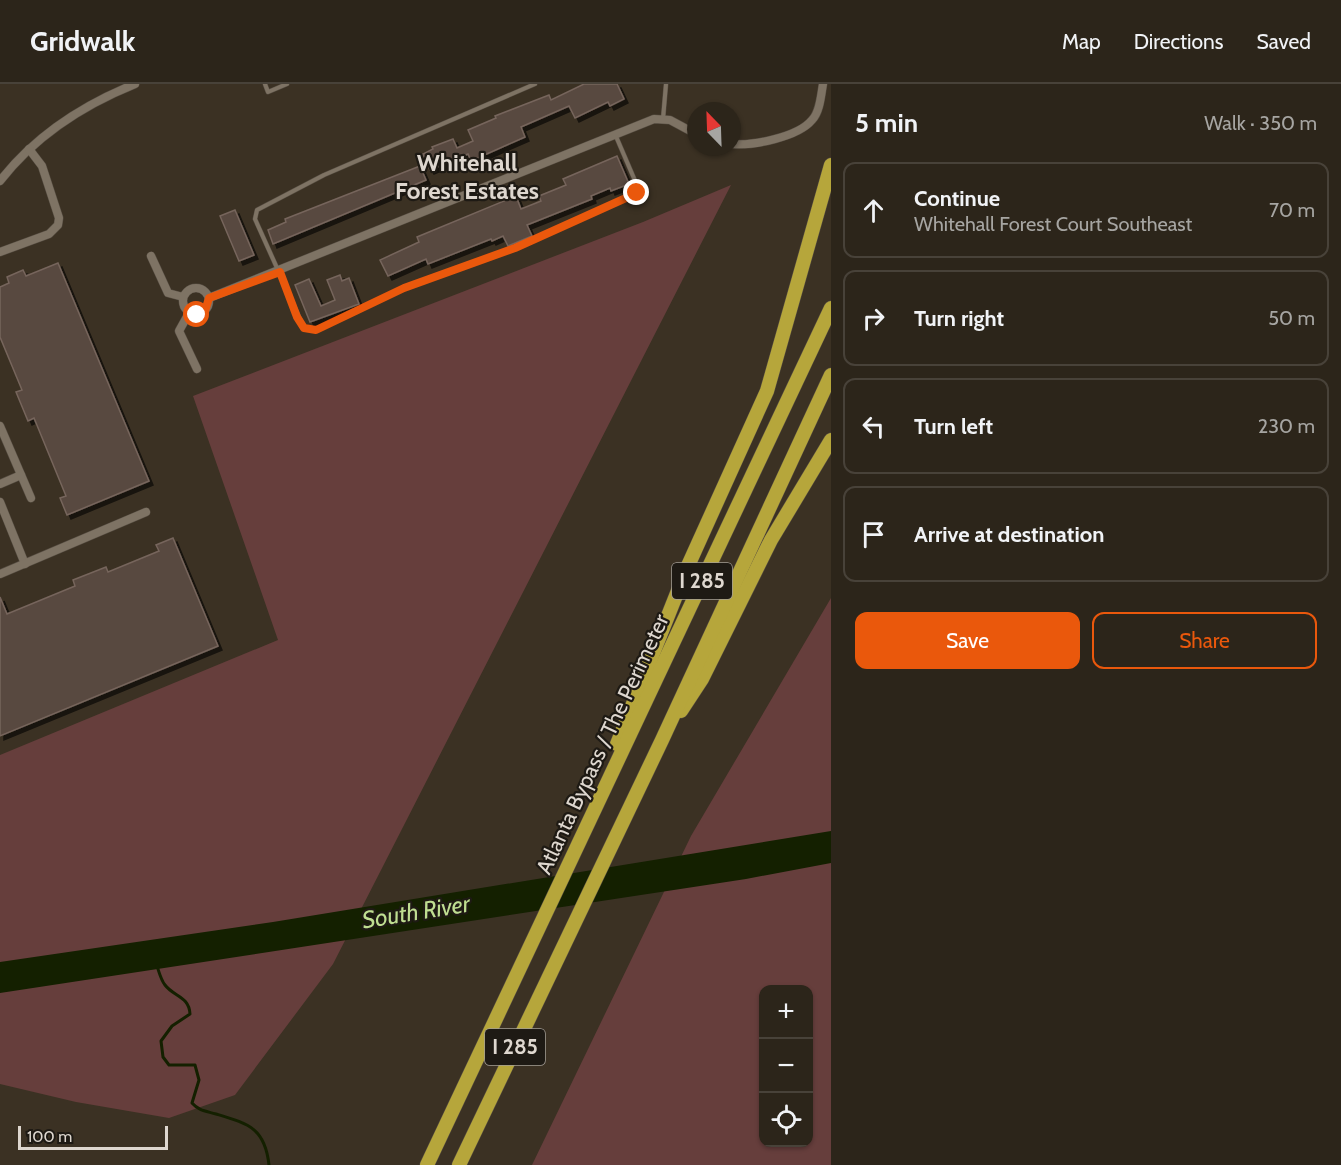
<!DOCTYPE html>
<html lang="en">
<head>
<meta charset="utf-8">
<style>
	:root { --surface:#2c251a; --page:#383127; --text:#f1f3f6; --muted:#a6a5a2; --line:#484239; --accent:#ea580c }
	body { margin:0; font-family:Cabin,sans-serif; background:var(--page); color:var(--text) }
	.controls { position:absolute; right:18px; bottom:18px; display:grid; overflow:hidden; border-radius:12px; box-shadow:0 2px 4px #0004 }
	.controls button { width:54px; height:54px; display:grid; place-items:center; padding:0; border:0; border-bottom:2px solid var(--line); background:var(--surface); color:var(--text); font:30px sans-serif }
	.compass { position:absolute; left:687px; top:18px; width:54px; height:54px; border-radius:50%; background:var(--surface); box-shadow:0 2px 4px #0004; rotate:337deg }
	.scale { position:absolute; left:18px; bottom:15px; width:150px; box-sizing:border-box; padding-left:6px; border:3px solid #ded7cf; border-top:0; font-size:16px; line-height:21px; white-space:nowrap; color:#ded7cf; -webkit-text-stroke:4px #1e1a14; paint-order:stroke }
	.stop { position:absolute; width:18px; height:18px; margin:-14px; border:4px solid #ea580c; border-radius:50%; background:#fff }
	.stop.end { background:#ea580c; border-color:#fff; box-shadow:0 2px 6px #0008 }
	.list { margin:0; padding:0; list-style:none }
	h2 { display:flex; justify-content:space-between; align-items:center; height:78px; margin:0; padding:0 24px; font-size:26px }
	h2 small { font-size:20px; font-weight:400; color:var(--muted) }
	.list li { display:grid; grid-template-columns:39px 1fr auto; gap:18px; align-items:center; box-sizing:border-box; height:96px; margin:0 12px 12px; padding:0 12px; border:2px solid var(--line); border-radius:12px }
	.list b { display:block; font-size:22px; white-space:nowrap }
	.list p { margin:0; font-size:20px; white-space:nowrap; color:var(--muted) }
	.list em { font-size:20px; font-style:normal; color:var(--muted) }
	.actions { display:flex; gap:12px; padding:18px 24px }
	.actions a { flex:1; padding:14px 0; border:2px solid var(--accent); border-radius:12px; text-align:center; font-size:21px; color:var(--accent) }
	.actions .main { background:var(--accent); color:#fff }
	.icon { flex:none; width:33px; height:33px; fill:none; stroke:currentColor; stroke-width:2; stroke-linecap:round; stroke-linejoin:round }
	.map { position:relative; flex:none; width:831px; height:1081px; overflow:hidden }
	header { display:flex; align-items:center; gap:36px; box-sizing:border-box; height:84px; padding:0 30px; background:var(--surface); border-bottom:2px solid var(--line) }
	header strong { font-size:28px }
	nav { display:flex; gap:33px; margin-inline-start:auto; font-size:21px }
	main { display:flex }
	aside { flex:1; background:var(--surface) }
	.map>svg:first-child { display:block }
	.green { fill:#663e3c; fill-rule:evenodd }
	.water { fill:#142000 }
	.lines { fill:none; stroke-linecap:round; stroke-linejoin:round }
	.stream { stroke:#142000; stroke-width:3 }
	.building { fill:#594940; stroke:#76655c; stroke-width:1.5; filter:url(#shadow) }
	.service-casing { stroke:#574e43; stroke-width:5 }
	.minor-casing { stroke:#574e43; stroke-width:9 }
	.motorway-casing { stroke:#574e43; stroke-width:15 }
	.service { stroke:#7e7364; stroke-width:4 }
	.minor { stroke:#7e7364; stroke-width:8 }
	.motorway { stroke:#b6a63b; stroke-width:14 }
	.route { stroke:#ea580c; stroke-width:8 }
	.labels { text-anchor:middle; stroke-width:4.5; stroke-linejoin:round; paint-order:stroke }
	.shield { fill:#1e1a14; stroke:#a49e97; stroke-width:1.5 }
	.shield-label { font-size:21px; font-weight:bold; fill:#ded7cf }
	.street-label { font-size:22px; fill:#ded7cf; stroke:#1e1a14 }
	.neighbourhood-label { font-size:24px; font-weight:bold; fill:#ded7cf; stroke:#1e1a14 }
	.water-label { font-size:24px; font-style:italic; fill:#bfde91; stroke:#1e1a14 }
</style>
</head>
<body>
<header>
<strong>Gridwalk</strong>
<nav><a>Map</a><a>Directions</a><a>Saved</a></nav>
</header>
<main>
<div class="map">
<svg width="831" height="1081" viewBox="0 0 831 1081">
	<defs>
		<filter id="shadow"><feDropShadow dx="4" dy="4" stdDeviation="0" flood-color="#0009"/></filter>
	</defs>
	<rect width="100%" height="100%" fill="#3b3123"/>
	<g class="green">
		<polygon points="731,101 333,880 235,1011 169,1034 76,1018 0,1000 0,671 278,556 193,312 643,138"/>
		<path d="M831,514V1081H532L691,752ZM764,906H808V1058H764Z"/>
	</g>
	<polygon class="water" points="831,747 831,779 746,795 0,909 0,878 273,838"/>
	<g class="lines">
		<path class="stream" d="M157,882C159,888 161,896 165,901C174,913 189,912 190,930L172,942L161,957L163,973L169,981H195L199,996L192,1019C199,1027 206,1027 216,1030C249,1040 265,1044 269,1081"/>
	</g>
	<g class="building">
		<polygon points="584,0 617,0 624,15 610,22 608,18 575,34 569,22 521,43 525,53 471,77 468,70 430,86 423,70 433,65 432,63 453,55 457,64 473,57 468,46 496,34 495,32 549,11 551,16"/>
		<polygon points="617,72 629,100 611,107 610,104 591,112 592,115 527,141 532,152 508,162 503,152 492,157 491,155 428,180 426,175 388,192 380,176 419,158 417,153 516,112 521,125 541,117 539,112 566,101 563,95"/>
		<polygon points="420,82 426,96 273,160 268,146 286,138 285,135"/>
		<polygon points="235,126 254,171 239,177 220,132"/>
		<polygon points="58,179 149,397 67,431 60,414 66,412 34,334 28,337 16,308 22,306 0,253 0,203 9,199 7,193 23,186 26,192"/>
		<polygon points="340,191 342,197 349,194 359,220 310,238 295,201 309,195 321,222 335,216 327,196"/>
		<polygon points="173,454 218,562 0,652 0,513 7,530 75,502 73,496 106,483 108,488 159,467 156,461"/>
	</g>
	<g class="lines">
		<g class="service-casing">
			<g id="service">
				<polyline points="265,0 268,8 287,0"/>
				<polyline points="535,0 324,91 257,126 255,135 304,244 316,246 404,204 515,164 637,109 636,99 615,50"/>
				<polyline points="663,35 666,0"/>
			</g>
		</g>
		<g class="minor-casing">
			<g id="minor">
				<path d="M732,60C753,62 798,53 812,36C820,28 821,11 823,0"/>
				<path d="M0,97C35,52 83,21 135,0"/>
				<polyline points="0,168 49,150 58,141 59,134 42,82 29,65"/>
				<polyline points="151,172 168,209 183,213"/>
				<circle cx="196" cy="217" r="13"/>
				<polyline points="209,214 654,35 670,36 696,50"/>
				<polyline points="189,229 179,247 197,285"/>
				<polyline points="0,342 31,414"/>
				<polyline points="0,400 21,391"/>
				<polyline points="0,418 25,480"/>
				<polyline points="0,490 146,428"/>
			</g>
		</g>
		<g class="motorway-casing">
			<g id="motorway">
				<polyline points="681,627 702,595 771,456 831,356"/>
				<polyline points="617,660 687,484 767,307 831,81"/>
				<polyline points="427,1081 831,224"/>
				<polyline points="459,1081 662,656 831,291"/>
			</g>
		</g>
		<use href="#service" class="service"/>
		<use href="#minor" class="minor"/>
		<use href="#motorway" class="motorway"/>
	</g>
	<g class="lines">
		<polyline class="route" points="197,231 205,227 209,214 280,188 297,233 304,244 316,246 404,204 515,164 637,109"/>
	</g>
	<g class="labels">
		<g class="shield">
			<rect x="672" y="479" width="60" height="36" rx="4.5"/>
			<rect x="485" y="945" width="60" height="36" rx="4.5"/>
		</g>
		<g class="shield-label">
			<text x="702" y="504">I 285</text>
			<text x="515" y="970">I 285</text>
		</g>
		<g class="street-label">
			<text transform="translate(602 660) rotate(-65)" y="8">Atlanta Bypass / The Perimeter</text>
		</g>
		<g class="neighbourhood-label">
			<text x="467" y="87">Whitehall<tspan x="467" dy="28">Forest Estates</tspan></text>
		</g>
		<g class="water-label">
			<text transform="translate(416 828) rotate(-9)" y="8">South River</text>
		</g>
	</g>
</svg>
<div class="controls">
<button>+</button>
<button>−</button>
<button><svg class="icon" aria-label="locate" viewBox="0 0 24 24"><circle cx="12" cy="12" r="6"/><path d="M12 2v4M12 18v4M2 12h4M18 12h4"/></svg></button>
</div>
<svg class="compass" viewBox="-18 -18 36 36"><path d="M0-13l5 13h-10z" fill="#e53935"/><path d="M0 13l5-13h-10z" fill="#a6a5a2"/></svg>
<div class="scale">100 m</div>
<div class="stop" style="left:197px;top:231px"></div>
<div class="stop end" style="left:637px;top:109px"></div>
</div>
<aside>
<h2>5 min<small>Walk · 350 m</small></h2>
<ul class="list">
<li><svg class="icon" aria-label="ahead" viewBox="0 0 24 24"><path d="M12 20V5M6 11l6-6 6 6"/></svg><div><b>Continue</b><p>Whitehall Forest Court Southeast</p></div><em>70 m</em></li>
<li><svg class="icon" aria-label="right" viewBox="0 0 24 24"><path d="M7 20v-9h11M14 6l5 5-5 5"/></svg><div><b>Turn right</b></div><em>50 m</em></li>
<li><svg class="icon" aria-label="left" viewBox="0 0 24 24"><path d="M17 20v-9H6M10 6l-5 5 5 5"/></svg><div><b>Turn left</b></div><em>230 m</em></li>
<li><svg class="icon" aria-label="arrive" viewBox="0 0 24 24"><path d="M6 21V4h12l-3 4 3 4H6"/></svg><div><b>Arrive at destination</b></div></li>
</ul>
<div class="actions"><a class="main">Save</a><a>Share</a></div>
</aside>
</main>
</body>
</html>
